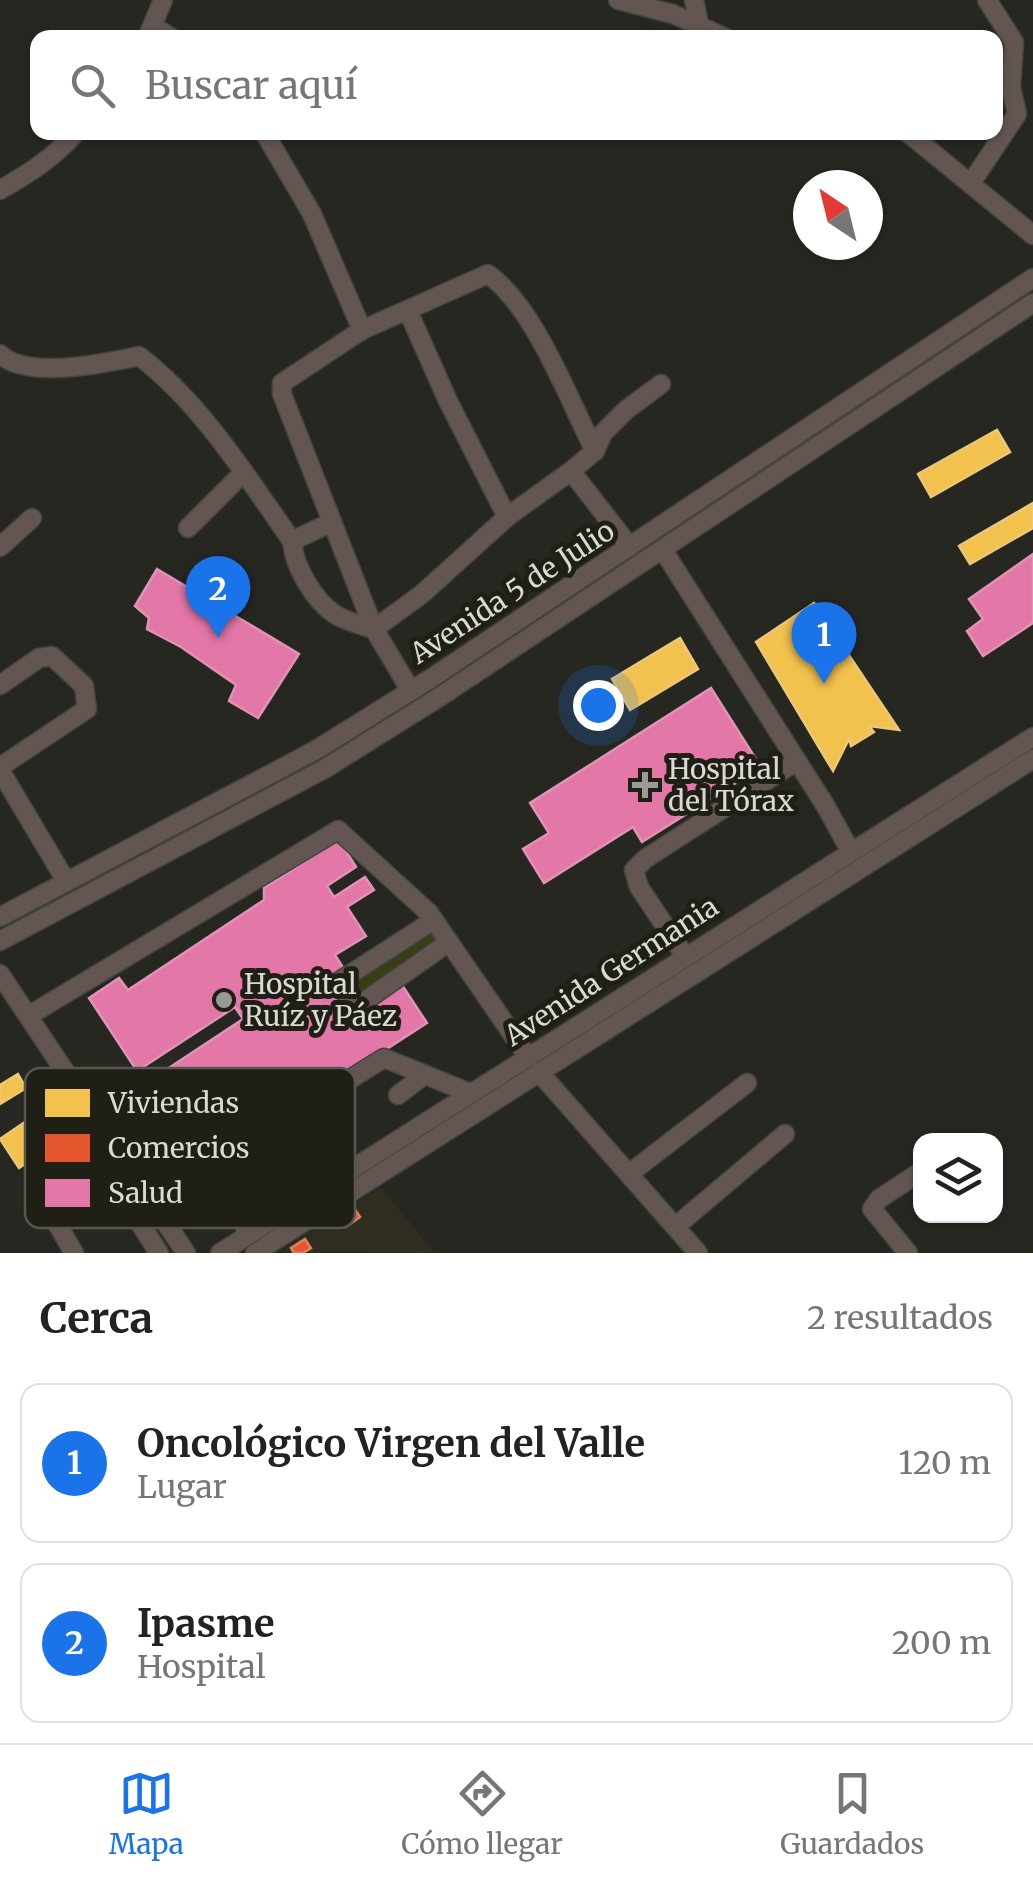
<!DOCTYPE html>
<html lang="es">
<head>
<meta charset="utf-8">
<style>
	:root { --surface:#fff; --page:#f2f2f2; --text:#222; --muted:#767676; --line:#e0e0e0; --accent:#1a73e8 }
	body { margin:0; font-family:Merriweather,serif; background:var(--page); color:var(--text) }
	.controls { position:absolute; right:30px; bottom:30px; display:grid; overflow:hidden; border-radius:20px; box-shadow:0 2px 8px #0004 }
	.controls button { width:90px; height:90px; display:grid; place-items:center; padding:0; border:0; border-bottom:2px solid var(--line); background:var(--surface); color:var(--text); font:50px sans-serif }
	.compass { position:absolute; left:793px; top:170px; width:90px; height:90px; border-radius:50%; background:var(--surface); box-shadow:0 2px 8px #0004; rotate:325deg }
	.you { position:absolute; left:598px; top:705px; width:35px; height:35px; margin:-25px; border:8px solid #fff; border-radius:50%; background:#1a73e8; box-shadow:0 0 0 15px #1a73e833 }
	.badge { display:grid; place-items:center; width:65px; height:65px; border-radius:50%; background:var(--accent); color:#fff; font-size:32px; font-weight:700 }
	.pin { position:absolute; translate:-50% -82px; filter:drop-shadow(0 2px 5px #0008) }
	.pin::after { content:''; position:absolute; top:52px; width:35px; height:30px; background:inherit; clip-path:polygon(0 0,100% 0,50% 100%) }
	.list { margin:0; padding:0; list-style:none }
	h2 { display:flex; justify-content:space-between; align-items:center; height:130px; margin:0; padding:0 40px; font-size:42px }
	h2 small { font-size:32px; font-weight:400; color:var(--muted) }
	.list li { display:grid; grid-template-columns:65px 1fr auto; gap:30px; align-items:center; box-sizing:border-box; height:160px; margin:0 20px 20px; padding:0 20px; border:2px solid var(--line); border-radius:20px }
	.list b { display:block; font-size:38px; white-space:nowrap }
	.list p { margin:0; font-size:32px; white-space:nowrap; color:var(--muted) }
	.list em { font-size:32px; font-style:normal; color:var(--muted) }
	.icon { flex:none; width:55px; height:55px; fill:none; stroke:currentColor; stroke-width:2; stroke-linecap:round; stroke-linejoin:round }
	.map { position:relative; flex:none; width:1033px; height:1253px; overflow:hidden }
	.search { position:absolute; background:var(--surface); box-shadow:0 2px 8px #0004; left:30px; right:30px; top:30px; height:110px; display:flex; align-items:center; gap:25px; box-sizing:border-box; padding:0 35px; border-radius:20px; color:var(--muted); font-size:38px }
	.sheet { height:490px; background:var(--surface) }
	nav { display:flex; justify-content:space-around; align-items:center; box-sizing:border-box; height:140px; border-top:2px solid var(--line); background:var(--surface); font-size:28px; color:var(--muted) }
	nav a { display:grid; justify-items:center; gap:5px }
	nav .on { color:var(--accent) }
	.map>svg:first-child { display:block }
	.built { fill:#2f2d1f }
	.green { fill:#383e14 }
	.homes { fill:#f2c14e; stroke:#ebc876; stroke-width:2.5 }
	.shops { fill:#e4572e; stroke:#e17e60; stroke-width:2.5 }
	.health { fill:#e377a8; stroke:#e094b5; stroke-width:2.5 }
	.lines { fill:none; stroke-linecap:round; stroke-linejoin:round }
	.minor-casing { stroke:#43433f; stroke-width:21 }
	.minor { stroke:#635652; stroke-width:18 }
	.poi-dot { fill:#9b9b95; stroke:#201f16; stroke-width:4 }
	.labels { text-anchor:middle; stroke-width:10; stroke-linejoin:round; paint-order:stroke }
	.street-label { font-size:28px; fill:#dad9d3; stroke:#201f16 }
	.poi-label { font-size:28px; fill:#dad9d3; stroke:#201f16; text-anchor:start }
	.key { fill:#201f16; stroke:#58574f; stroke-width:2.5 }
	.key-label { font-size:28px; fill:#dad9d3 }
</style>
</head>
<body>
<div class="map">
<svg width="1033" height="1253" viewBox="0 0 1033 1253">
	<rect width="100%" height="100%" fill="#272722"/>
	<polygon class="built" points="381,1187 435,1253 278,1252"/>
	<polygon class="green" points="431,929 440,943 358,996 349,983"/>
	<g class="homes">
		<polygon points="997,430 1010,452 931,497 918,474"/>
		<polygon points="1033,503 1033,528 970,564 959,546"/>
		<polygon points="814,603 899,730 869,726 874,732 851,746 849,739 833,771 756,642"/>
		<polygon points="680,638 698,669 630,710 612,679"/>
		<polygon points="18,1074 26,1088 0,1104 0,1085"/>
		<polygon points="50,1105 64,1125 50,1135 55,1143 47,1149 50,1153 44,1157 41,1153 19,1168 0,1139"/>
	</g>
	<g class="shops">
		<polygon points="354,1208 360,1217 346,1227 340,1218"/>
		<polygon points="305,1239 311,1248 303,1253 294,1253 291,1248"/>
	</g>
	<g class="health">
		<polygon points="1033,554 1033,623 983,656 967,631 983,619 969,599"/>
		<polygon points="157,569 299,654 258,718 229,701 236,685 181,647 147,629 149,618 135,606"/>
		<polygon points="711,688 761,767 642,842 633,827 544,883 523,849 549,833 530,803"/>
		<polygon points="339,840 356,867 327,886 334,897 365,877 374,890 347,907 366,936 335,955 362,997 361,1012 339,1026 402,985 427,1023 220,1157 192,1113 254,1072 174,1125 146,1083 243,1019 235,1007 137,1071 89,998 119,978 128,990 264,900 264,888"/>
	</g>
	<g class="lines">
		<g class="minor-casing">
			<g id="minor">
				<polyline points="618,0 673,14 726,38"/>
				<polyline points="694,0 699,24"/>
				<polyline points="154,27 172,38"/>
				<polyline points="147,38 163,0"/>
				<polyline points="264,132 312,214 362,330"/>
				<polyline points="907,132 1033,235"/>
				<polyline points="971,183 1017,114 1011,87 1014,42 987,0"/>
				<path d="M0,190C28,174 55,157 76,132"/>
				<polyline points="408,311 448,401 507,517"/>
				<path d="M0,354C26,380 107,363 139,356C201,403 247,477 292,541C294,567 314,601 336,615C347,622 362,625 374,629L422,594L507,517L571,471L595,451L603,433L626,410L661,384"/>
				<polyline points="571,471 630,547"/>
				<polyline points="188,528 242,474"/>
				<polyline points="292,541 332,522"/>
				<polyline points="0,547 32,518"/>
				<polyline points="663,550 825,805 851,852"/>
				<polyline points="0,685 39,658 52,656 84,686 87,709 0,767"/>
				<path d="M411,691L374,629L282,394V383L362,330L488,274C535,308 568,398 595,451"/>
				<polyline points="0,770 66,881"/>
				<polyline points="0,917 316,750 430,679 1033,278"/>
				<polyline points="434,920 338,982 355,1008 449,942"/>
				<polyline points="0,941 326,768 441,696 1033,303"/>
				<polyline points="685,956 639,887 634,870 645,859 797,761"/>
				<polyline points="0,974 186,1253"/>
				<polyline points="28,1016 338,830 429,913 528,1057"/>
				<polyline points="539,1072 698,1253"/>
				<polyline points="398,1095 423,1076"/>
				<polyline points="630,1173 747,1083"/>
				<polyline points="242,1194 269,1179"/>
				<polyline points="676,1226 785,1134"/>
				<polyline points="246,1236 239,1148 384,1058 470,1093"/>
				<polyline points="74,1253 40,1194 98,1158 159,1253"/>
				<polyline points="220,1253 1033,737"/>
				<polyline points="255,1253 1033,759"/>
				<polyline points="908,1253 872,1209 879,1199 920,1172"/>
			</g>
		</g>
		<use href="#minor" class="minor"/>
	</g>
	<g class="poi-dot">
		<path d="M640 770h10v10h10v10h-10v10h-10v-10h-10v-10h10z"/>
		<circle cx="224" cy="1000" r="10"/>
	</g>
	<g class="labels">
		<g class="street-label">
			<text transform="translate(512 592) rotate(-33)" y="10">Avenida 5 de Julio</text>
			<text transform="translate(611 971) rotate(-33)" y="10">Avenida Germania</text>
		</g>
		<g class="poi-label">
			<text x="668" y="779">Hospital<tspan x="668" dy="32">del Tórax</tspan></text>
			<text x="244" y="994">Hospital<tspan x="244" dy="32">Ruíz y Páez</tspan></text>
		</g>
	</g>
	<rect x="25" y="1068" width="330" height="160" rx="15" class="key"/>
	<rect x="45" y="1089" width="45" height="28" fill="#f2c14e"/>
	<rect x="45" y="1134" width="45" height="28" fill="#e4572e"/>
	<rect x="45" y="1179" width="45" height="28" fill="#e377a8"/>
	<g class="key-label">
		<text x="108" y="1113">Viviendas</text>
		<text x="108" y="1158">Comercios</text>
		<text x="108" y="1203">Salud</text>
	</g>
</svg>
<div class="controls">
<button><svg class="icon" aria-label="layers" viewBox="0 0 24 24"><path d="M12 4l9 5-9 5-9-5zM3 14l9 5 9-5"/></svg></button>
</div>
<svg class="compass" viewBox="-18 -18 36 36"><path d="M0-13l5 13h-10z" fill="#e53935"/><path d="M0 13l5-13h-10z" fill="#767676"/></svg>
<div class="you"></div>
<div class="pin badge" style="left:824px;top:684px">1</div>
<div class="pin badge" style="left:218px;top:638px">2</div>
<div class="search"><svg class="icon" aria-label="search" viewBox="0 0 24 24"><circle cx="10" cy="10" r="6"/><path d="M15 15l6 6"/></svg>Buscar aquí</div>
</div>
<section class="sheet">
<h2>Cerca<small>2 resultados</small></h2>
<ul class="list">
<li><span class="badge">1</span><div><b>Oncológico Virgen del Valle</b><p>Lugar</p></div><em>120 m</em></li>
<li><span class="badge">2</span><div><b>Ipasme</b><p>Hospital</p></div><em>200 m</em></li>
</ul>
</section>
<nav>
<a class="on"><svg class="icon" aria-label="map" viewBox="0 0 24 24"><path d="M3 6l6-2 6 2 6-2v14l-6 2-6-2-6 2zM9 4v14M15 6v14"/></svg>Mapa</a>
<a><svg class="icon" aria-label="directions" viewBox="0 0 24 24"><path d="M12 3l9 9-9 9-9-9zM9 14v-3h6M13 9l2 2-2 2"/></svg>Cómo llegar</a>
<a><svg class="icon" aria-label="saved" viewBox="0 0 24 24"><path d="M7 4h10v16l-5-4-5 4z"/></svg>Guardados</a>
</nav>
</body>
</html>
